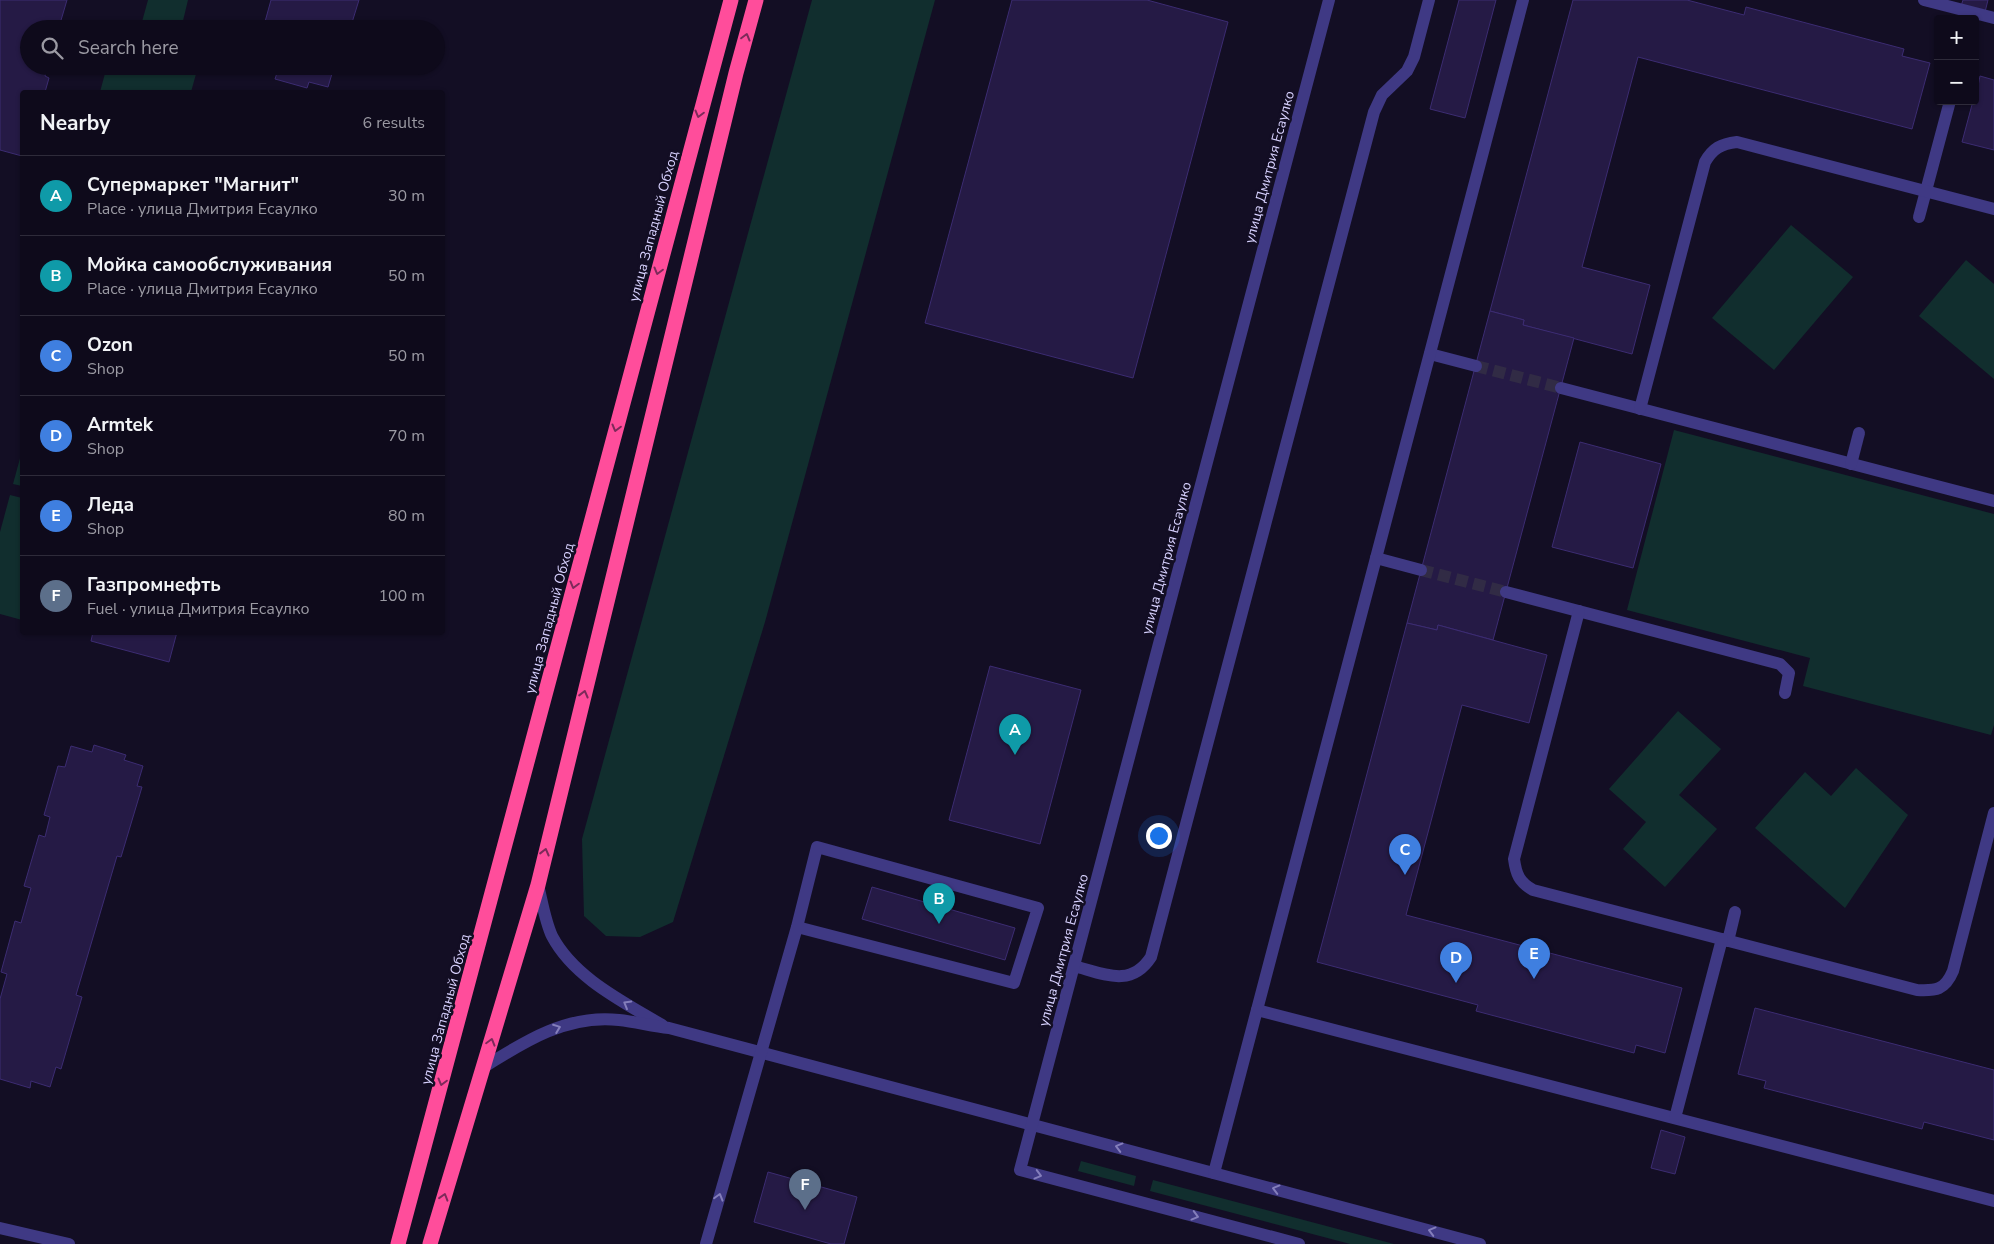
<!DOCTYPE html>
<html lang="en">
<head>
<meta charset="utf-8">
<style>
	:root { --surface:#0e0a1b; --page:#171324; --text:#f1f3f6; --muted:#9b9aa3; --line:#2e2b3a; --accent:#1a73e8 }
	body { margin:0; font-family:"Nunito Sans",sans-serif; background:var(--page); color:var(--text) }
	.controls { position:absolute; right:15px; top:15px; display:grid; overflow:hidden; border-radius:5px; box-shadow:0 1px 4px #0004 }
	.controls button { width:45px; height:45px; display:grid; place-items:center; padding:0; border:0; border-bottom:1px solid var(--line); background:var(--surface); color:var(--text); font:25px sans-serif }
	.you { position:absolute; left:1158px; top:835px; width:18px; height:18px; margin:-12px; border:4px solid #fff; border-radius:50%; background:#1a73e8; box-shadow:0 0 0 8px #1a73e833 }
	.badge { display:grid; place-items:center; width:32px; height:32px; border-radius:50%; background:var(--accent); color:#fff; font-size:16px; font-weight:700 }
	.pin { position:absolute; translate:-50% -41px; filter:drop-shadow(0 1px 2px #0008) }
	.pin::after { content:''; position:absolute; top:26px; width:18px; height:15px; background:inherit; clip-path:polygon(0 0,100% 0,50% 100%) }
	.list { margin:0; padding:0; list-style:none }
	h2 { display:flex; justify-content:space-between; align-items:center; height:65px; margin:0; padding:0 20px; font-size:21px }
	h2 small { font-size:16px; font-weight:400; color:var(--muted) }
	.list li { display:grid; grid-template-columns:32px 1fr auto; gap:15px; align-items:center; box-sizing:border-box; height:80px; padding:0 20px; border-top:1px solid var(--line) }
	.list b { display:block; font-size:19px; white-space:nowrap }
	.list p { margin:0; font-size:16px; white-space:nowrap; color:var(--muted) }
	.list em { font-size:16px; font-style:normal; color:var(--muted) }
	.icon { flex:none; width:28px; height:28px; fill:none; stroke:currentColor; stroke-width:2; stroke-linecap:round; stroke-linejoin:round }
	.map { position:relative; flex:none; width:1994px; height:1244px; overflow:hidden }
	.search { position:absolute; background:var(--surface); box-shadow:0 1px 4px #0004; left:20px; top:20px; width:425px; height:55px; display:flex; align-items:center; gap:12px; box-sizing:border-box; padding:0 18px; border-radius:28px; color:var(--muted); font-size:19px }
	.panel { position:absolute; background:var(--surface); box-shadow:0 1px 4px #0004; left:20px; top:90px; width:425px; height:545px; border-radius:5px }
	.map>svg:first-child { display:block }
	.green { fill:#112e2e }
	.building { fill:#251a45; stroke:#3c2c72 }
	.lines { fill:none; stroke-linecap:round; stroke-linejoin:round }
	.minor-tunnel { stroke:#312b45; stroke-width:12; stroke-dasharray:12 6; stroke-linecap:butt }
	.minor { stroke:#3f3984; stroke-width:12 }
	.highway { stroke:#ff4d9b; stroke-width:15 }
	.oneway { stroke:#7d2a5a }
	.oneway2 { stroke:#847ebb }
	.labels { text-anchor:middle; stroke-width:5; stroke-linejoin:round; paint-order:stroke }
	.street-label { font-size:14px; fill:#d8d2ff; stroke:#130e24 }
</style>
</head>
<body>
<div class="map">
<svg width="1994" height="1244" viewBox="0 0 1994 1244">
	<rect width="100%" height="100%" fill="#130e24"/>
	<g class="green">
		<polygon points="148,0 188,0 181,29 140,29"/>
		<polygon points="812,0 935,0 765,622 673,922 640,937 606,936 584,916 582,839"/>
		<polygon points="107,66 166,66 196,74 191,92 100,92"/>
		<polygon points="1791,225 1853,277 1774,370 1712,318"/>
		<polygon points="1966,260 1994,284 1994,379 1919,316"/>
		<polygon points="1674,430 1994,514 1994,725 1991,735 1803,686 1810,658 1627,610"/>
		<polygon points="22,451 22,486 13,484"/>
		<polygon points="10,495 22,498 22,620 0,614 0,532"/>
		<polygon points="1678,711 1721,749 1679,795 1717,829 1665,887 1623,849 1646,822 1609,789"/>
		<polygon points="1856,768 1908,815 1845,908 1755,828 1805,772 1831,796"/>
		<polygon points="1081,1161 1136,1176 1134,1186 1078,1171"/>
		<polygon points="1153,1180 1394,1244 1350,1244 1150,1191"/>
	</g>
	<g class="building">
		<polygon points="0,0 67,0 59,27 64,29 29,29 29,66 48,66 45,76 49,78 45,92 22,92 22,156 0,150"/>
		<polygon points="271,0 359,0 350,29 263,29"/>
		<polygon points="1012,0 1147,0 1228,22 1133,378 925,323"/>
		<polygon points="1459,0 1496,0 1465,118 1430,109"/>
		<polygon points="1573,0 1687,0 1744,15 1746,7 1904,49 1902,56 1930,63 1912,129 1638,57 1582,267 1650,285 1632,354 1523,325 1524,320 1490,311"/>
		<polygon points="1963,0 1988,0 1985,12 1961,6"/>
		<polygon points="259,66 340,66 339,69 334,67 328,87 309,82 307,88 275,79 277,73 259,68"/>
		<polygon points="1980,76 1994,80 1994,150 1962,142 1973,101 1975,101"/>
		<polygon points="1490,311 1524,320 1523,325 1574,338 1493,640 1438,625 1437,630 1407,623"/>
		<polygon points="1580,442 1661,464 1633,568 1552,547"/>
		<polygon points="1407,623 1437,630 1438,625 1547,655 1529,723 1462,705 1406,915 1682,988 1665,1053 1636,1045 1634,1053 1476,1011 1478,1005 1317,962"/>
		<polygon points="93,632 177,632 169,662 91,641"/>
		<polygon points="990,666 1081,690 1040,844 949,820"/>
		<polygon points="94,745 126,755 124,760 143,766 137,786 142,787 121,857 117,856 76,995 82,997 61,1069 56,1067 50,1087 31,1081 30,1088 0,1079 0,999 7,974 1,972 15,921 21,923 31,888 24,886 39,835 45,837 50,817 44,815 58,766 65,767 71,746 92,752"/>
		<polygon points="872,887 1015,928 1005,960 862,919"/>
		<polygon points="1755,1008 1994,1070 1994,1140 1924,1122 1922,1129 1764,1088 1766,1081 1738,1074"/>
		<polygon points="1661,1130 1685,1137 1675,1174 1651,1168"/>
		<polygon points="768,1172 857,1197 844,1244 831,1244 754,1222"/>
	</g>
	<g class="lines">
		<g class="minor-tunnel">
			<polyline points="1476,366 1561,388"/>
			<polyline points="1421,570 1506,592"/>
		</g>
		<g class="minor">
			<polyline points="1924,0 1994,18"/>
			<polyline points="1919,217 1950,101"/>
			<polyline points="1430,354 1476,366"/>
			<polyline points="1561,388 1994,501"/>
			<path d="M1640,409L1705,162C1713,148 1721,144 1737,142L1994,209"/>
			<polyline points="1851,464 1859,433"/>
			<polyline points="1376,558 1421,570"/>
			<polyline points="1506,592 1780,664 1789,673 1785,693"/>
			<path d="M1579,611L1514,859C1516,874 1519,882 1533,890L1917,990C1936,991 1945,990 1953,971L1994,813"/>
			<path d="M538,885C542,901 545,921 552,936C574,978 624,1002 662,1025"/>
			<polyline points="1728,941 1735,912"/>
			<path d="M1074,966C1104,974 1131,988 1151,957L1374,112L1382,95L1407,71L1414,57L1429,0"/>
			<polyline points="1257,1010 1994,1201"/>
			<path d="M484,1067C525,1041 568,1014 619,1020C636,1022 652,1026 669,1028L1480,1244"/>
			<polyline points="1675,1118 1722,939"/>
			<polyline points="1214,1173 1523,0"/>
			<polyline points="0,1228 69,1244"/>
			<polyline points="706,1244 797,927 817,847 1038,908 1014,983 797,927"/>
			<polyline points="1299,1244 1020,1170 1329,0"/>
		</g>
		<g class="highway">
			<polyline points="398,1244 731,0"/>
			<polyline points="430,1244 538,885 736,73 756,0"/>
		</g>
	</g>
	<defs><path id="oneway-chevron" d="M-2-3.5L2.5 0L-2 3.5" fill="none" stroke-width="1.6" stroke-linecap="round" stroke-linejoin="round" transform="scale(1.25)"/></defs>
	<g class="oneway">
		<use href="#oneway-chevron" transform="translate(746 37) rotate(-75)"/>
		<use href="#oneway-chevron" transform="translate(699 114) rotate(105)"/>
		<use href="#oneway-chevron" transform="translate(658 271) rotate(105)"/>
		<use href="#oneway-chevron" transform="translate(616 428) rotate(105)"/>
		<use href="#oneway-chevron" transform="translate(574 585) rotate(105)"/>
		<use href="#oneway-chevron" transform="translate(584 694) rotate(-76)"/>
		<use href="#oneway-chevron" transform="translate(545 852) rotate(-76)"/>
		<use href="#oneway-chevron" transform="translate(491 1042) rotate(-74)"/>
		<use href="#oneway-chevron" transform="translate(442 1082) rotate(105)"/>
		<use href="#oneway-chevron" transform="translate(444 1197) rotate(-73)"/>
	</g>
	<g class="oneway2">
		<use href="#oneway-chevron" transform="translate(627 1004) rotate(-150)"/>
		<use href="#oneway-chevron" transform="translate(557 1028) rotate(-21)"/>
		<use href="#oneway-chevron" transform="translate(1119 1147) rotate(-165)"/>
		<use href="#oneway-chevron" transform="translate(1038 1175) rotate(15)"/>
		<use href="#oneway-chevron" transform="translate(1276 1189) rotate(-165)"/>
		<use href="#oneway-chevron" transform="translate(719 1197) rotate(-74)"/>
		<use href="#oneway-chevron" transform="translate(1195 1216) rotate(15)"/>
		<use href="#oneway-chevron" transform="translate(1432 1231) rotate(-165)"/>
	</g>
	<g class="labels">
		<g class="street-label">
			<text transform="translate(1269 167) rotate(-75)" y="5">улица Дмитрия Есаулко</text>
			<text transform="translate(653 226) rotate(-75)" y="5">улица Западный Обход</text>
			<text transform="translate(1166 558) rotate(-75)" y="5">улица Дмитрия Есаулко</text>
			<text transform="translate(549 618) rotate(-75)" y="5">улица Западный Обход</text>
			<text transform="translate(1063 950) rotate(-75)" y="5">улица Дмитрия Есаулко</text>
			<text transform="translate(445 1009) rotate(-75)" y="5">улица Западный Обход</text>
		</g>
	</g>
</svg>
<div class="controls">
<button>+</button>
<button>−</button>
</div>
<div class="you"></div>
<div class="pin badge" style="left:1015px;top:755px;background:#0f9aa8">A</div>
<div class="pin badge" style="left:939px;top:924px;background:#0f9aa8">B</div>
<div class="pin badge" style="left:1405px;top:875px;background:#3f7fe0">C</div>
<div class="pin badge" style="left:1456px;top:983px;background:#3f7fe0">D</div>
<div class="pin badge" style="left:1534px;top:979px;background:#3f7fe0">E</div>
<div class="pin badge" style="left:805px;top:1210px;background:#5c6f8a">F</div>
<div class="search"><svg class="icon" aria-label="search" viewBox="0 0 24 24"><circle cx="10" cy="10" r="6"/><path d="M15 15l6 6"/></svg>Search here</div>
<section class="panel">
<h2>Nearby<small>6 results</small></h2>
<ul class="list">
<li><span class="badge" style="background:#0f9aa8">A</span><div><b>Супермаркет &quot;Магнит&quot;</b><p>Place · улица Дмитрия Есаулко</p></div><em>30 m</em></li>
<li><span class="badge" style="background:#0f9aa8">B</span><div><b>Мойка самообслуживания</b><p>Place · улица Дмитрия Есаулко</p></div><em>50 m</em></li>
<li><span class="badge" style="background:#3f7fe0">C</span><div><b>Ozon</b><p>Shop</p></div><em>50 m</em></li>
<li><span class="badge" style="background:#3f7fe0">D</span><div><b>Armtek</b><p>Shop</p></div><em>70 m</em></li>
<li><span class="badge" style="background:#3f7fe0">E</span><div><b>Леда</b><p>Shop</p></div><em>80 m</em></li>
<li><span class="badge" style="background:#5c6f8a">F</span><div><b>Газпромнефть</b><p>Fuel · улица Дмитрия Есаулко</p></div><em>100 m</em></li>
</ul>
</section>
</div>
</body>
</html>
